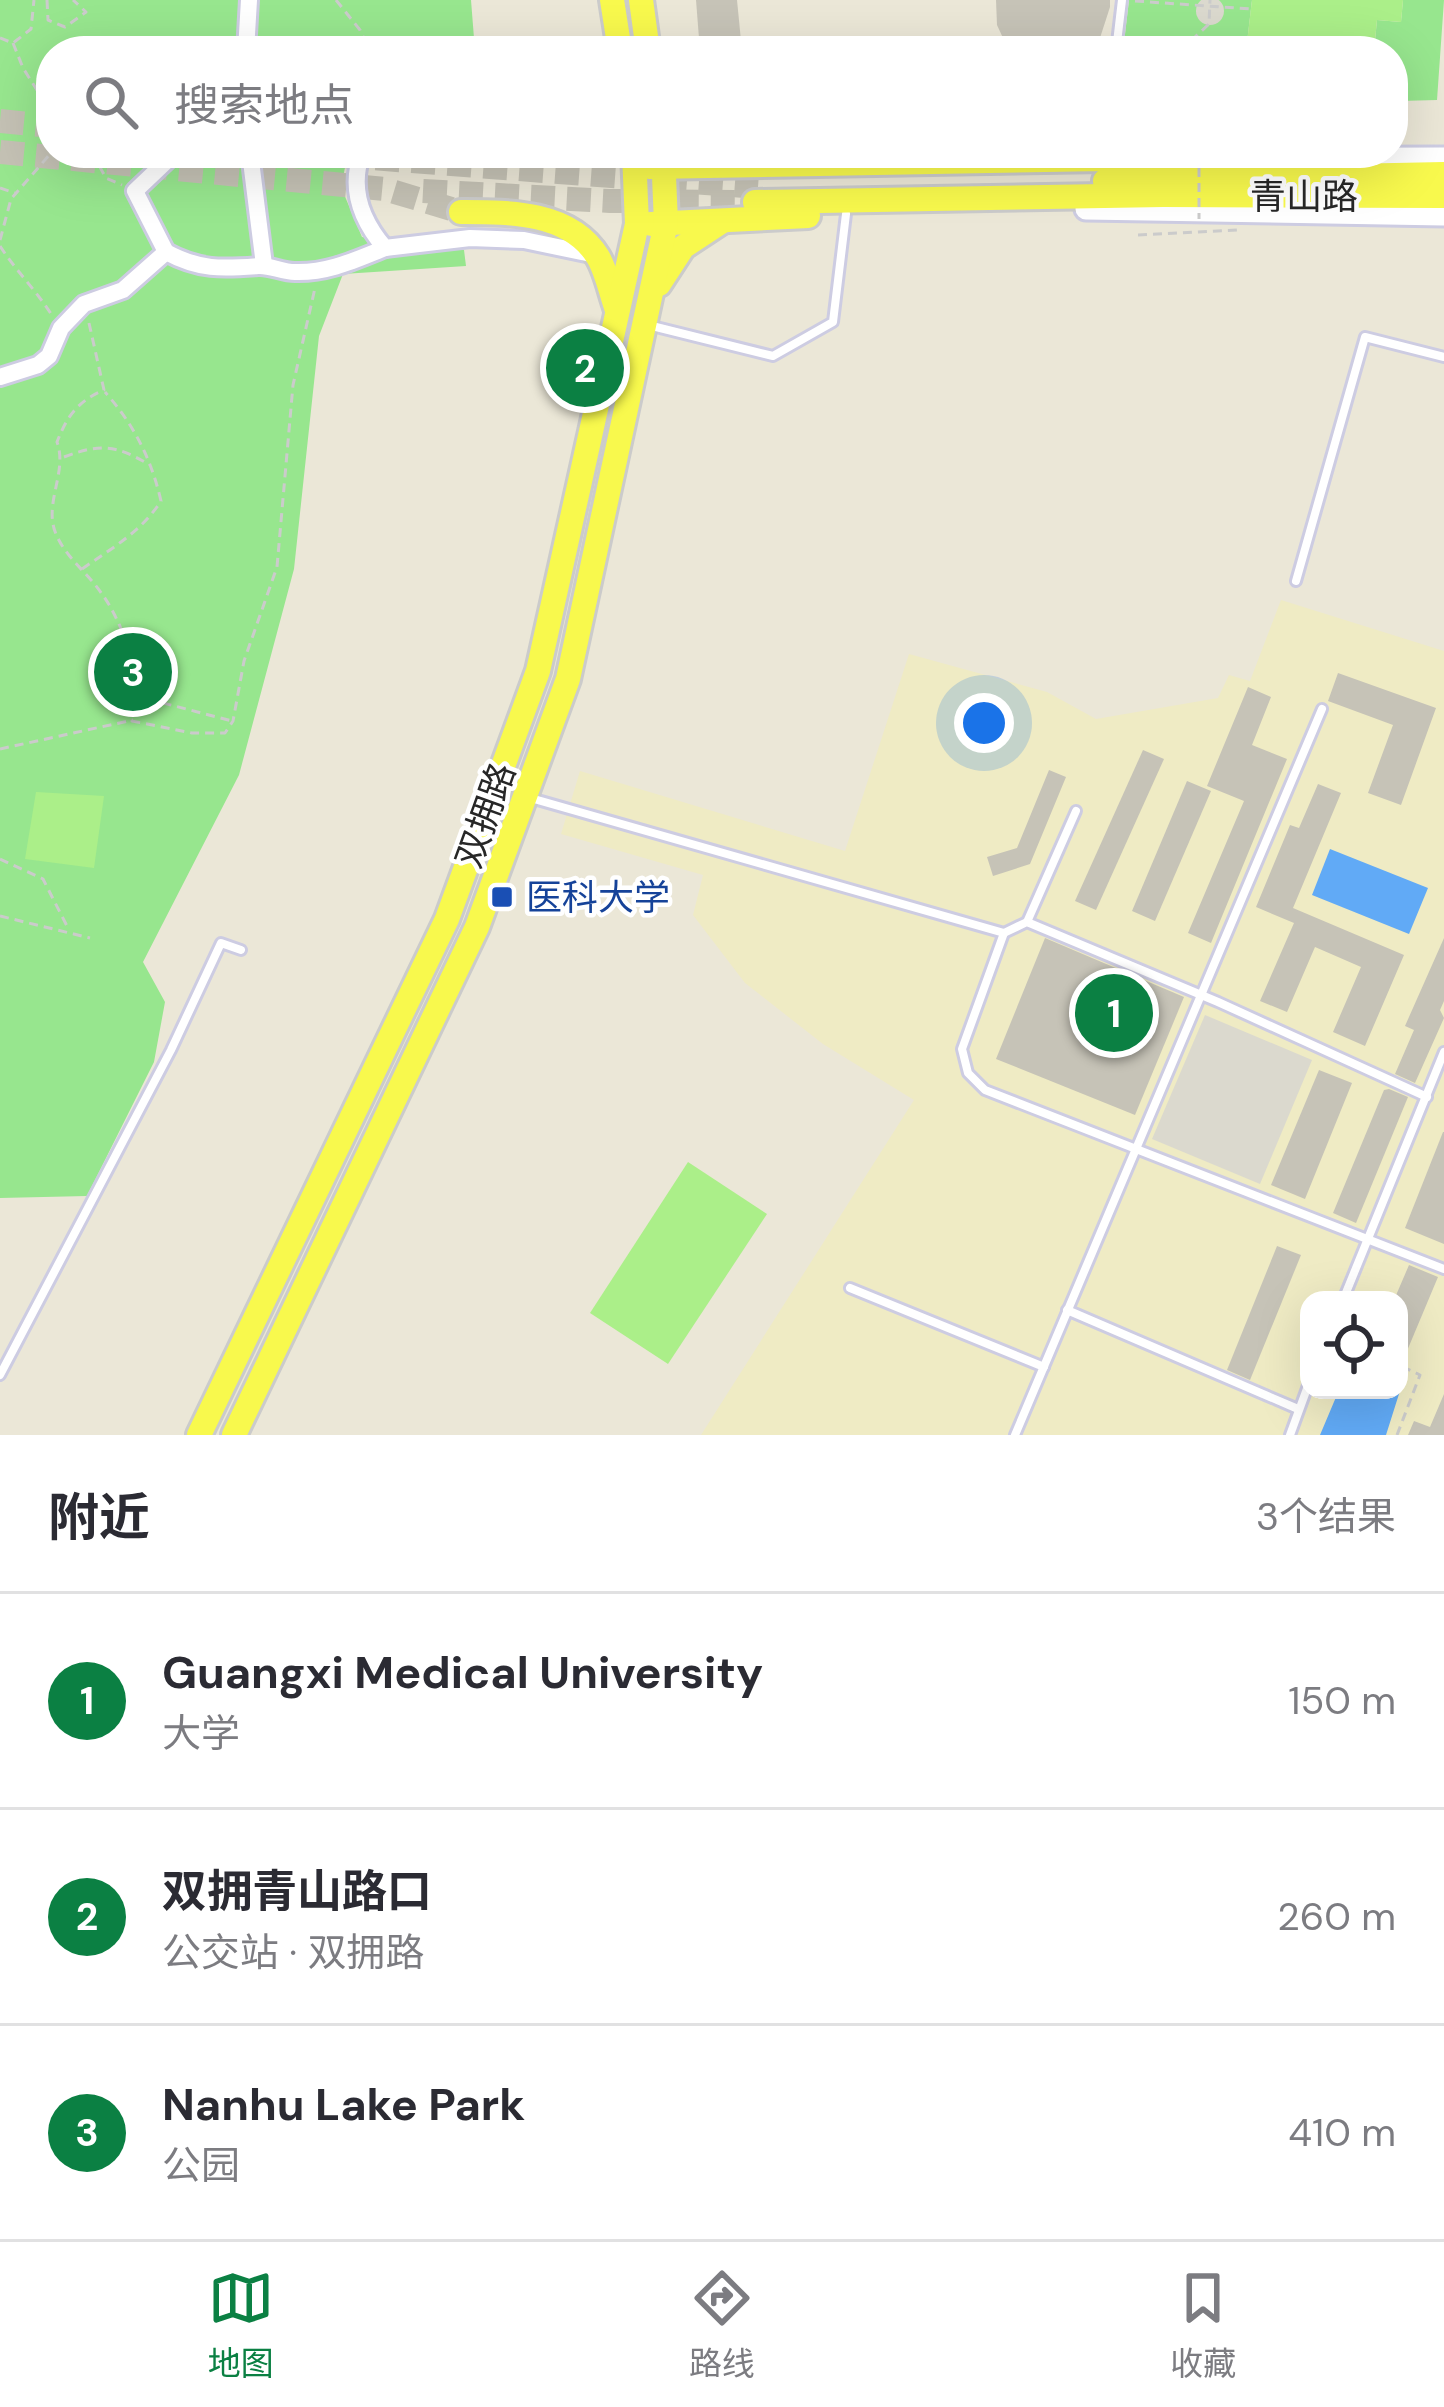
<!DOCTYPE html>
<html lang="zh">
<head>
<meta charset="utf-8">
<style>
	:root { --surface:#fff; --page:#f7f7f7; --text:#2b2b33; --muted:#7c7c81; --line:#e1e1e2; --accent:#0b8043 }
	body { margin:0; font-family:"DM Sans","Noto Sans SC",sans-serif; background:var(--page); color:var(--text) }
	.controls { position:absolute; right:36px; bottom:36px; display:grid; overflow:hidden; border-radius:24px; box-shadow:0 12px 48px #0002 }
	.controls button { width:108px; height:108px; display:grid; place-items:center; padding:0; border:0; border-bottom:3px solid var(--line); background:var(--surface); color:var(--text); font:60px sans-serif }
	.you { position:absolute; left:984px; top:723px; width:42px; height:42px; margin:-30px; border:9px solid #fff; border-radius:50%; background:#1a73e8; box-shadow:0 0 0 18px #1a73e833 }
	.badge { display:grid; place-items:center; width:78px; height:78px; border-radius:50%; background:var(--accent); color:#fff; font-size:39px; font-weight:700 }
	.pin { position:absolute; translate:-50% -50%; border:6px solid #fff; box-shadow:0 3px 12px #0006 }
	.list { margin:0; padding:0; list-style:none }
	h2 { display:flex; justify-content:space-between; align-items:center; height:156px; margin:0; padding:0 48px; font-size:51px }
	h2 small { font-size:39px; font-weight:400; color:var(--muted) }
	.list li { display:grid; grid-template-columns:78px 1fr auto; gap:36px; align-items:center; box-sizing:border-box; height:216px; padding:0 48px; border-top:3px solid var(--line) }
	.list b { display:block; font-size:45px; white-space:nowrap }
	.list p { margin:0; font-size:39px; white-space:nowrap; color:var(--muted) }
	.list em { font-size:39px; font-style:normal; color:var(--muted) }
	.icon { flex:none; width:66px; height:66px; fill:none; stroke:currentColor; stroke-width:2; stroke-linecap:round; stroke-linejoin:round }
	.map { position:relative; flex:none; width:1444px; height:1435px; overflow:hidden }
	.search { position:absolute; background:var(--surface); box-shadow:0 12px 48px #0002; left:36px; right:36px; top:36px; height:132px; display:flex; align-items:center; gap:30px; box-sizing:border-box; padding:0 42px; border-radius:48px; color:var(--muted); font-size:45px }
	.sheet { height:804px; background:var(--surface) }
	nav { display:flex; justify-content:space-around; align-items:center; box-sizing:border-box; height:168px; border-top:3px solid var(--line); background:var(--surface); font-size:33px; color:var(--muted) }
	nav a { display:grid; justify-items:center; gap:6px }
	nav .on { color:var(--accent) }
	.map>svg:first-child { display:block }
	.education { fill:#efebc4; fill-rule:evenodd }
	.green { fill:#97e68e }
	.pitch { fill:#abef89 }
	.plaza { fill:#dbd9ce }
	.water { fill:#61aaf6 }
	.building { fill:#c6c3b7 }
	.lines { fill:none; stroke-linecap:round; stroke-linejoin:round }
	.primary-tunnel { stroke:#c4c1b4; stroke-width:24; stroke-dasharray:24 12; stroke-linecap:butt }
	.service-casing { stroke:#cdcce2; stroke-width:14 }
	.minor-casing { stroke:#cdcce2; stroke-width:22 }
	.tertiary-casing { stroke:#cdcce2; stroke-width:27 }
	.primary-casing { stroke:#cbcbcb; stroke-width:30 }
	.path { stroke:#cbcbcb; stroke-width:3; stroke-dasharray:9 6; stroke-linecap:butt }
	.service { stroke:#fff; stroke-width:8 }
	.minor { stroke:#fff; stroke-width:16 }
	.tertiary { stroke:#fff; stroke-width:21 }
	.primary { stroke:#f8f94d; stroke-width:24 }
	.path-bridge { stroke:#cbcbcb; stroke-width:3; stroke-dasharray:9 6; stroke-linecap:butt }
	.transit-dot { fill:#1a4fb4; stroke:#fff; stroke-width:4.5 }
	.labels { text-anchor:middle; stroke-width:9; stroke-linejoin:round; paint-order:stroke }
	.street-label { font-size:36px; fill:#272727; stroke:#fff }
	.transit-label { font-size:36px; fill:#164399; stroke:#fff; text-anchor:start }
</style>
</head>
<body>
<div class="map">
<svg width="1444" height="1435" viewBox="0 0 1444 1435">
	<rect width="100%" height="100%" fill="#ebe7d7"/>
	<path class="education" d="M1281,600L1444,651V1435H701L914,1100L823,1044L745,983L693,915L703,875L561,834L580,771L845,851L909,654L1047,692L1096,719L1218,698L1229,675L1250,681ZM1309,1300H1399V1390H1309Z"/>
	<g class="green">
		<polygon points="0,0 471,0 475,51 51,51 51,153 348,153 341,187 362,237 464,250 466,266 343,274 319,336 294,569 239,775 143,962 165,1002 154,1062 87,1196 0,1198"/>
		<polygon points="1129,0 1252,0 1246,51 1123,51"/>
		<polygon points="1403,0 1444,0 1437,100 1399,101 1404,67 1393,65 1393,51 1374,51 1377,20 1401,22"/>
	</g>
	<g class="pitch">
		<polygon points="1252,0 1403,0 1401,22 1377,20 1374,51 1246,51"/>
		<polygon points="36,792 104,796 94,868 25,859"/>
		<polygon points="688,1162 767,1214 668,1364 590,1313"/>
	</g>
	<g class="plaza">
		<circle cx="1210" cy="11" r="14"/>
		<polygon points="1205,1015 1312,1060 1260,1184 1152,1139"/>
	</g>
	<g class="water">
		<polygon points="1330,849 1428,888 1409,934 1312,895"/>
		<polygon points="1399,1372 1405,1375 1386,1435 1320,1435 1339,1390 1399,1390"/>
	</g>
	<g class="building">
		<polygon points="696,0 737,0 742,51 700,51"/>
		<polygon points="996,0 1110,0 1110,7 1099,41 1090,51 1009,51 997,25"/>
		<polygon points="1338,673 1436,708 1401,805 1368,793 1393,725 1328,701"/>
		<polygon points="1248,687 1271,697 1252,745 1287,759 1211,943 1188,933 1244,801 1207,786"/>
		<polygon points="1143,750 1164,759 1096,910 1075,901"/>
		<polygon points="1049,770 1066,777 1030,864 993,876 987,857 1017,848"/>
		<polygon points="1187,781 1211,791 1155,921 1132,911"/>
		<polygon points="1318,784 1341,793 1293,908 1404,955 1365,1046 1333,1032 1361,967 1315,947 1287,1012 1260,1001 1294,923 1256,907 1290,825 1299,828"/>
		<polygon points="1045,938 1184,997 1135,1115 996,1059"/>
		<polygon points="1444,938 1444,1001 1440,1010 1444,1018 1415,1083 1395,1074 1414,1030 1405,1026"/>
		<polygon points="1319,1070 1352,1083 1305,1199 1271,1185"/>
		<polygon points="1389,1089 1408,1097 1356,1223 1333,1213 1384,1090"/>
		<polygon points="1443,1132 1444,1132 1444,1244 1405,1228"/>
		<polygon points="1277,1246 1301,1255 1250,1380 1227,1370"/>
		<polygon points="1409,1265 1438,1277 1399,1370 1399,1300 1394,1300"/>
		<polygon points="1444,1394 1444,1435 1408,1435 1414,1421 1430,1427"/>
	</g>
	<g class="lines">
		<g class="primary-tunnel">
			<polyline points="0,121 51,126"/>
			<polyline points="0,152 385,189 461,212"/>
			<polyline points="304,153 758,187"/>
			<polyline points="423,191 610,201 748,202"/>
		</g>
		<g class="service-casing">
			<g id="service">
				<polyline points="1116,51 1122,0"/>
				<polyline points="648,325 773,356 833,322 846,214"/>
				<polyline points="1296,581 1365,337 1444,357"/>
				<polyline points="527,797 1004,933 1027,922 1218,1002 1427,1097"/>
				<polyline points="1027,922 1076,811"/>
				<polyline points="1004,933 962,1049 968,1073 985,1090 1444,1269"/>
				<polyline points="850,1288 1044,1367"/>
				<polyline points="1343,1300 1444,1052"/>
				<polyline points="1067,1310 1298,1409"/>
				<polyline points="0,1375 171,1050 221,943 241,950"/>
				<polyline points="1015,1435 1322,709"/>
				<polyline points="1290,1435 1309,1383"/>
			</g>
		</g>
		<g class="minor-casing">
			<g id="minor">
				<polyline points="246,51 249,0"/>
				<polyline points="250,153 264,265"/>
				<path d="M362,153C349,188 361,220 385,248L470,238L524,240L596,255"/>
				<polyline points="166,252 135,191 175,153"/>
				<path d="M0,377L38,365L49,356L61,328L84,304L123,290L166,252C199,270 222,269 258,266C270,265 282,272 295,272C328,273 355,260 385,248"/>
			</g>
		</g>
		<g class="tertiary-casing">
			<g id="tertiary">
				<polyline points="1115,159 1444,158"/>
				<polyline points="1086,209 1444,215"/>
			</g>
		</g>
		<g class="primary-casing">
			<g id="primary">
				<polyline points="612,0 620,51"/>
				<polyline points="641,0 648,51"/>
				<polyline points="540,153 558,153"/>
				<polyline points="651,167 1103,159 1140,174"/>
				<polyline points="1105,181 1444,174"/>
				<polyline points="755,202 1163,195 1444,196"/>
				<path d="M461,212C508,212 570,211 598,257C607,272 611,294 617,310"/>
				<polyline points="651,224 808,216"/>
				<polyline points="659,284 683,247 721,222"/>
				<polyline points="199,1435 447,919 538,671 637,224 634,153"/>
				<polyline points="234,1435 477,927 568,679 666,223 663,153"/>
			</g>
		</g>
		<g class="path">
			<polyline points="47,0 48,20 65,27 86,12 73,0"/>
			<polyline points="336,0 360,30 370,51"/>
			<polyline points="1135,1 1251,9"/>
			<polyline points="0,38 13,43 31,29 34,0"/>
			<polyline points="13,43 23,68 51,112"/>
			<polyline points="1180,51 1209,24 1210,0"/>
			<polyline points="92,153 106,178 122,185"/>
			<polyline points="0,188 15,193"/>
			<polyline points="1138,235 1238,230"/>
			<polyline points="0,240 11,199 51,153"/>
			<path d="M0,246C16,271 37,291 53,317"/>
			<path d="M89,323L104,390C78,401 67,416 57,442C68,472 43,504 56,534C66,558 88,573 102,594C123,623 134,665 146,698L132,721L192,733H225L233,721L244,661L277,567L293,385L315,288"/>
			<path d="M64,457C101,443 116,445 150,465"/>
			<path d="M82,569C112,548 141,532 161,501C151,458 134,425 105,392"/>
			<polyline points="148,699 232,721"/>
			<polyline points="0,749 133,720"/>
			<polyline points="0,859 43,879 69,930"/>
			<polyline points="0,916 90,938"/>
			<polyline points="1397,1435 1420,1375 1399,1365"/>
		</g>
		<use href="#service" class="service"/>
		<use href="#minor" class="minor"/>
		<use href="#tertiary" class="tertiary"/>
		<use href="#primary" class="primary"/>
		<polyline class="path-bridge" points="1199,153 1199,219"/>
	</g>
	<rect class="transit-dot" x="490" y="885" width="24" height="24" rx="6"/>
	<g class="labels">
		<g class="street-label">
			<text x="1304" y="209">青山路</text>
			<text transform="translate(485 815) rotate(-70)" y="13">双拥路</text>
		</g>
		<g class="transit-label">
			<text x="526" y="910">医科大学</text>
		</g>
	</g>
</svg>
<div class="controls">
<button><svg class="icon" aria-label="locate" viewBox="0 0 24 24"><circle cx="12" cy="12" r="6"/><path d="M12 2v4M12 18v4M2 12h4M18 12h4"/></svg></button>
</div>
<div class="you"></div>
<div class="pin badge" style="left:1114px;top:1013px">1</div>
<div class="pin badge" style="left:585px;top:368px">2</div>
<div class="pin badge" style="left:133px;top:672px">3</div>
<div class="search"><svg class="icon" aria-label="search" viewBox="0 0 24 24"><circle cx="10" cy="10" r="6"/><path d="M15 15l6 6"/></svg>搜索地点</div>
</div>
<section class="sheet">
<h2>附近<small>3个结果</small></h2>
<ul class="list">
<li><span class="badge">1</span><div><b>Guangxi Medical University</b><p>大学</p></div><em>150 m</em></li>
<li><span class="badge">2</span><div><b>双拥青山路口</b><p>公交站 · 双拥路</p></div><em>260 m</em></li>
<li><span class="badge">3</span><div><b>Nanhu Lake Park</b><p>公园</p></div><em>410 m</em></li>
</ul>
</section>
<nav>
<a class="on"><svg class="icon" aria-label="map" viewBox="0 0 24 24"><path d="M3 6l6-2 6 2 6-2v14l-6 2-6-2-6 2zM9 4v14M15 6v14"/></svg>地图</a>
<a><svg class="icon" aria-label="directions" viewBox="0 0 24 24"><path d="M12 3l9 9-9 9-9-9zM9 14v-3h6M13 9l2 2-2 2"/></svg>路线</a>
<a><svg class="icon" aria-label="saved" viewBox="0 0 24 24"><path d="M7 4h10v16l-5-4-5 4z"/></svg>收藏</a>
</nav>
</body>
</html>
